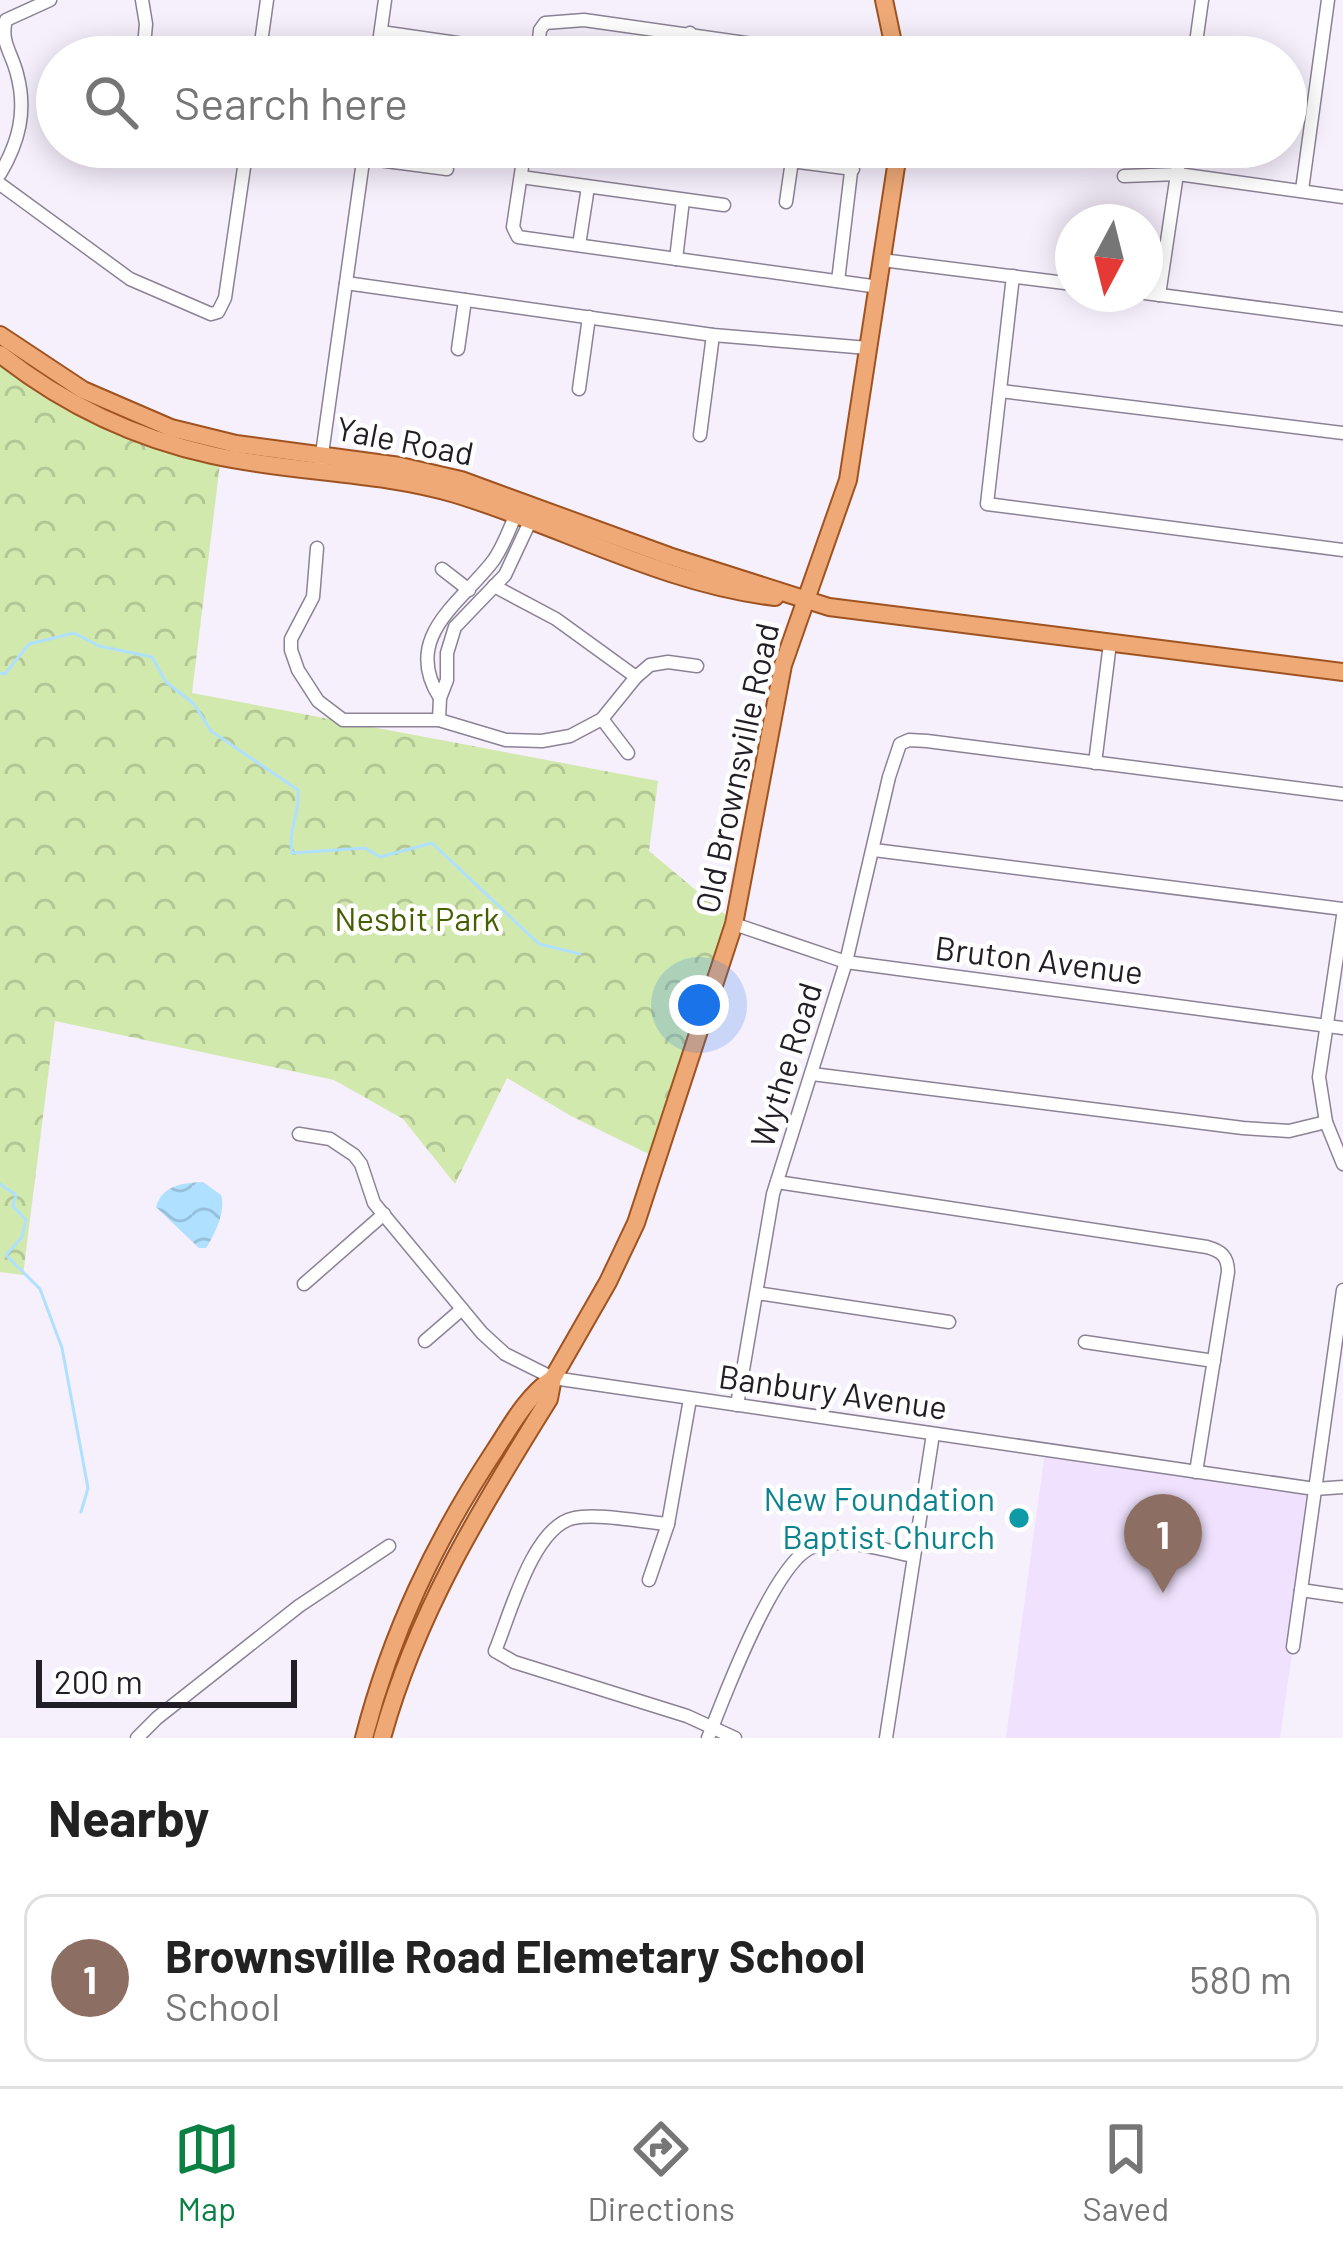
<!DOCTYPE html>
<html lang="en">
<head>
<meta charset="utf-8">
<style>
	:root { --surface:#fff; --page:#f2f2f2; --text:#222; --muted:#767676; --line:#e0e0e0; --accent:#0b8043 }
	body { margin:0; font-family:Barlow,sans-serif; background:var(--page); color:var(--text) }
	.compass { position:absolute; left:1055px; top:204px; width:108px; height:108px; border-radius:50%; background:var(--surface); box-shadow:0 6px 30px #0003; rotate:187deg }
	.scale { position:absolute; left:36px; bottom:30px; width:261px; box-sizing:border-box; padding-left:12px; border:6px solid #221e26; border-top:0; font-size:33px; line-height:42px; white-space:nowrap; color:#221e26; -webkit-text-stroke:9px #fff; paint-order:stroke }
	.you { position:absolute; left:699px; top:1005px; width:42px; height:42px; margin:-30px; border:9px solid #fff; border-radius:50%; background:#1a73e8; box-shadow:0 0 0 18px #1a73e833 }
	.badge { display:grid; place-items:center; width:78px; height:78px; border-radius:50%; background:var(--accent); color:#fff; font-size:39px; font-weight:700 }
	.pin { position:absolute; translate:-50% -99px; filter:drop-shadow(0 3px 6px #0008) }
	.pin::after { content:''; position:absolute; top:63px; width:42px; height:36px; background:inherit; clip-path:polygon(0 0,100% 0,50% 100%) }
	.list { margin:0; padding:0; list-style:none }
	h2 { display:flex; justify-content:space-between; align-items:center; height:156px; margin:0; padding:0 48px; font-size:51px }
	h2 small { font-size:39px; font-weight:400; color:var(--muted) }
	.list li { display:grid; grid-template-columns:78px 1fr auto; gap:36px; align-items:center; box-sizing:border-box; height:168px; margin:0 24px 24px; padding:0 24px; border:3px solid var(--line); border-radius:24px }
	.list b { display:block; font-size:45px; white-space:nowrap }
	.list p { margin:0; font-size:39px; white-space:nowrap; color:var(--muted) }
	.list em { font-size:39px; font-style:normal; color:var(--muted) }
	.icon { flex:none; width:66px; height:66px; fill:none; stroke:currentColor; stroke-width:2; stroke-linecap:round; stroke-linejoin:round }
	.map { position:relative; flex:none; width:1343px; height:1738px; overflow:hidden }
	.search { position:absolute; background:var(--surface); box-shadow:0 6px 30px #0003; left:36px; right:36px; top:36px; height:132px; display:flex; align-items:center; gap:30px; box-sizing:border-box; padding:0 42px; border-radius:66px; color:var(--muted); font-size:45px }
	.sheet { height:348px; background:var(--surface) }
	nav { display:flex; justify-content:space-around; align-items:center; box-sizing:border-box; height:168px; border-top:3px solid var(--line); background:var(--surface); font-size:33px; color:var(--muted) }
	nav a { display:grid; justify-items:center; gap:6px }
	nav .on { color:var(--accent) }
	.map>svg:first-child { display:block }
	.built { fill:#f0e2fe }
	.forest { fill:url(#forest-crowns) }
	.water { fill:url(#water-waves) }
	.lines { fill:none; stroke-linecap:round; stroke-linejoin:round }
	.stream { stroke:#afe0ff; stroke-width:3 }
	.minor-casing { stroke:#8b8295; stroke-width:15 }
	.major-casing { stroke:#9f5320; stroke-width:20 }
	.minor { stroke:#fff; stroke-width:12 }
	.major { stroke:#eea977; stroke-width:16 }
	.culture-dot { fill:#0f9aa8; stroke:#fff; stroke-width:4.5 }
	.labels { text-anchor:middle; stroke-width:9; stroke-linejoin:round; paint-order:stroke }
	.street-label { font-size:33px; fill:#221e26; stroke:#fff }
	.park-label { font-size:33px; fill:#455f02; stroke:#fff }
	.culture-label { font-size:33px; fill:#0d838f; stroke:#fff; text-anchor:end }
</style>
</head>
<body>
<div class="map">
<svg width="1343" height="1738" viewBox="0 0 1343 1738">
	<defs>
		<pattern id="forest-crowns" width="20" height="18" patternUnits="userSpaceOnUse" patternTransform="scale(3)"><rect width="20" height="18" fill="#d1e9ad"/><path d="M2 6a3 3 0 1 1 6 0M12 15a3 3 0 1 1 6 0" fill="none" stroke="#b3c795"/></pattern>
		<pattern id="water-waves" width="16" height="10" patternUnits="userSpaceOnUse" patternTransform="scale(3)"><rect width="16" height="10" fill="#afe0ff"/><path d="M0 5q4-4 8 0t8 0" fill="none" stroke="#96c0da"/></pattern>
	</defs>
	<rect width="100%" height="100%" fill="#f6effc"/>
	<polygon class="built" points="1045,1452 1315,1489 1280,1738 1006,1738"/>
	<polygon class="forest" points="0,331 105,399 223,439 192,693 658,781 649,851 734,922 659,1159 571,1116 507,1078 455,1184 403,1119 334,1080 55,1021 23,1275 0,1272"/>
	<path class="water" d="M203,1182L221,1195C226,1211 215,1234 206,1248H199L156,1207C162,1185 183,1183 203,1182Z"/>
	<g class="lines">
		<g class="stream">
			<path d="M0,673L5,674L29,644L74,633L99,646L152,657L166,682L194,704L211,731L298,790C300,814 288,829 292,853L365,848L380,857L432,843L539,944L580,954"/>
			<polyline points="0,1184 16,1195 13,1206 26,1220 22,1237 6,1255 40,1289 62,1348 88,1488 81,1512"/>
		</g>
		<g class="minor-casing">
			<g id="minor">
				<polyline points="142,0 146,24 143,57"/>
				<polyline points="381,32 464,44"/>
				<polyline points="259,57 267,0"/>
				<polyline points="377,57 385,0"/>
				<polyline points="537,57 540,30 545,23 584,20 845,57"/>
				<polyline points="686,57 690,33"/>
				<polyline points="1194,57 1202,0"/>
				<polyline points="525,147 513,227 518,237 879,287"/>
				<polyline points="363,158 447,169"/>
				<polyline points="791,161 853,169"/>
				<path d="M0,174C19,142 27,111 17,74C12,53 0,42 6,20L50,0"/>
				<polyline points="1124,176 1178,174 1343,197"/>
				<polyline points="521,177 724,205"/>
				<polyline points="0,184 130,279 211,314 218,312 225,298 247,147"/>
				<polyline points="1302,190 1328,0"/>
				<polyline points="786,202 794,147"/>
				<polyline points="579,245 588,187"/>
				<polyline points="676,259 683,200"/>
				<polyline points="882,260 1073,284"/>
				<polyline points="1013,276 987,504 1343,550"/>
				<polyline points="838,281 854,147"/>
				<polyline points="346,283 713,335 868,348"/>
				<polyline points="1145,293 1343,319"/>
				<polyline points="1159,295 1181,147"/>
				<polyline points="458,349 465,300"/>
				<polyline points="579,389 589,317"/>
				<polyline points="1001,391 1343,433"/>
				<polyline points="700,435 713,335"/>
				<polyline points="321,461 365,147"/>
				<polyline points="317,548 313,597 291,639 291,650 298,670 318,701 343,720 439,720 506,740 542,741 570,736 602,719 636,677 650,665 668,662 697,666"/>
				<polyline points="442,569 469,590"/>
				<polyline points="494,586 556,619 636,677"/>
				<path d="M440,698C401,637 461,603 493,561C504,546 510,527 518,509"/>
				<polyline points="602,719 628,753"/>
				<polyline points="439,720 440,698 447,680 447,653 455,627 505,575 534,513"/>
				<polyline points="1095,763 1110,643"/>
				<polyline points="874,850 1343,909"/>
				<polyline points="1343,916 1319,1077 1326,1122 1343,1164"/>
				<polyline points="734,924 846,962 1343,1028"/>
				<polyline points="812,1074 1243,1128 1289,1131 1326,1122"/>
				<polyline points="299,1134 330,1139 354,1155 361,1164 374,1203 482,1333 505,1354 553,1378 1315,1489 1343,1487"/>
				<path d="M777,1182L1207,1247C1221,1251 1228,1256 1228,1272L1196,1472"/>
				<polyline points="304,1284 384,1214"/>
				<polyline points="757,1293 949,1322"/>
				<polyline points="425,1341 462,1309"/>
				<polyline points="1085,1342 1214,1361"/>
				<polyline points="737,1405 773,1194 846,962 889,777 900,744 909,740 927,741 1343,794"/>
				<path d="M668,1524C642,1522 598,1513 574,1518C533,1526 510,1615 495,1651L514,1662L687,1716L735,1738"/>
				<polyline points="649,1580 668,1524 690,1399"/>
				<polyline points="1301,1590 1343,1596"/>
				<polyline points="1293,1647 1343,1290"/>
				<polyline points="137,1738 157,1718 299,1606 389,1546"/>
				<path d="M708,1738C724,1697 775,1560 813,1547C843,1536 883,1550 913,1556"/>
				<polyline points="886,1738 933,1434"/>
			</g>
		</g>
		<g class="major-casing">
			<g id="major">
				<polyline points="884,0 896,57"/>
				<polyline points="0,335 83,390 171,428 236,444 400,466 461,480 669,556 829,607 1343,672"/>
				<path d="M0,354C62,403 135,438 212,455C292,473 376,471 455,494C562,526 663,584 775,597"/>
				<path d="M364,1738C391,1633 435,1541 495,1450C512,1424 526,1397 553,1378"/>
				<path d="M382,1738C416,1614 481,1508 549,1399L553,1378L608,1282L636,1223L734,924L783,665L848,480L899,147"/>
			</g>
		</g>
		<use href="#minor" class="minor"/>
		<use href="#major" class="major"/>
	</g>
	<circle class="culture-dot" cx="1019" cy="1518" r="12"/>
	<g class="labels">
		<g class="street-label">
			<text transform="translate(405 441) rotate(11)" y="12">Yale Road</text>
			<text transform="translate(737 768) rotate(-78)" y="12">Old Brownsville Road</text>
			<text transform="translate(1039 960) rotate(7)" y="12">Bruton Avenue</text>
			<text transform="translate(786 1065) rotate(-73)" y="12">Wythe Road</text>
			<text transform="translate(833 1392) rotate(8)" y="12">Banbury Avenue</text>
		</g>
		<g class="park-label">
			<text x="417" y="931">Nesbit Park</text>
		</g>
		<g class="culture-label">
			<text x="995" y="1511">New Foundation<tspan x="995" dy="38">Baptist Church</tspan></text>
		</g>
	</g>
</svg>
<svg class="compass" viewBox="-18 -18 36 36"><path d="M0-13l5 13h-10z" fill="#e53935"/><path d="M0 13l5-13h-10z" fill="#767676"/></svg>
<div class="scale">200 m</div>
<div class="you"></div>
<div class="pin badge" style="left:1163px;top:1593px;background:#8d6e63">1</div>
<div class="search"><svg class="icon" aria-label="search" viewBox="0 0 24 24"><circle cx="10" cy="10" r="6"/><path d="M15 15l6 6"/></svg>Search here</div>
</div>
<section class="sheet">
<h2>Nearby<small></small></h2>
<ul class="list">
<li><span class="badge" style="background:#8d6e63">1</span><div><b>Brownsville Road Elemetary School</b><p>School</p></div><em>580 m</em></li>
</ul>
</section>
<nav>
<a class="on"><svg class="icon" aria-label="map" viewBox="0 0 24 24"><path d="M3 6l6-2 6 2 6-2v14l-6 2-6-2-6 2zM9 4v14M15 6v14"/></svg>Map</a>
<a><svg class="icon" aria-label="directions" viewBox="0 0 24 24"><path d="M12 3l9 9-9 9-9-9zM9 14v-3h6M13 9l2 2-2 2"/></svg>Directions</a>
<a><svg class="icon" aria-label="saved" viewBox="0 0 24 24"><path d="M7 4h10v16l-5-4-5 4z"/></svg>Saved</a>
</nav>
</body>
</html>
